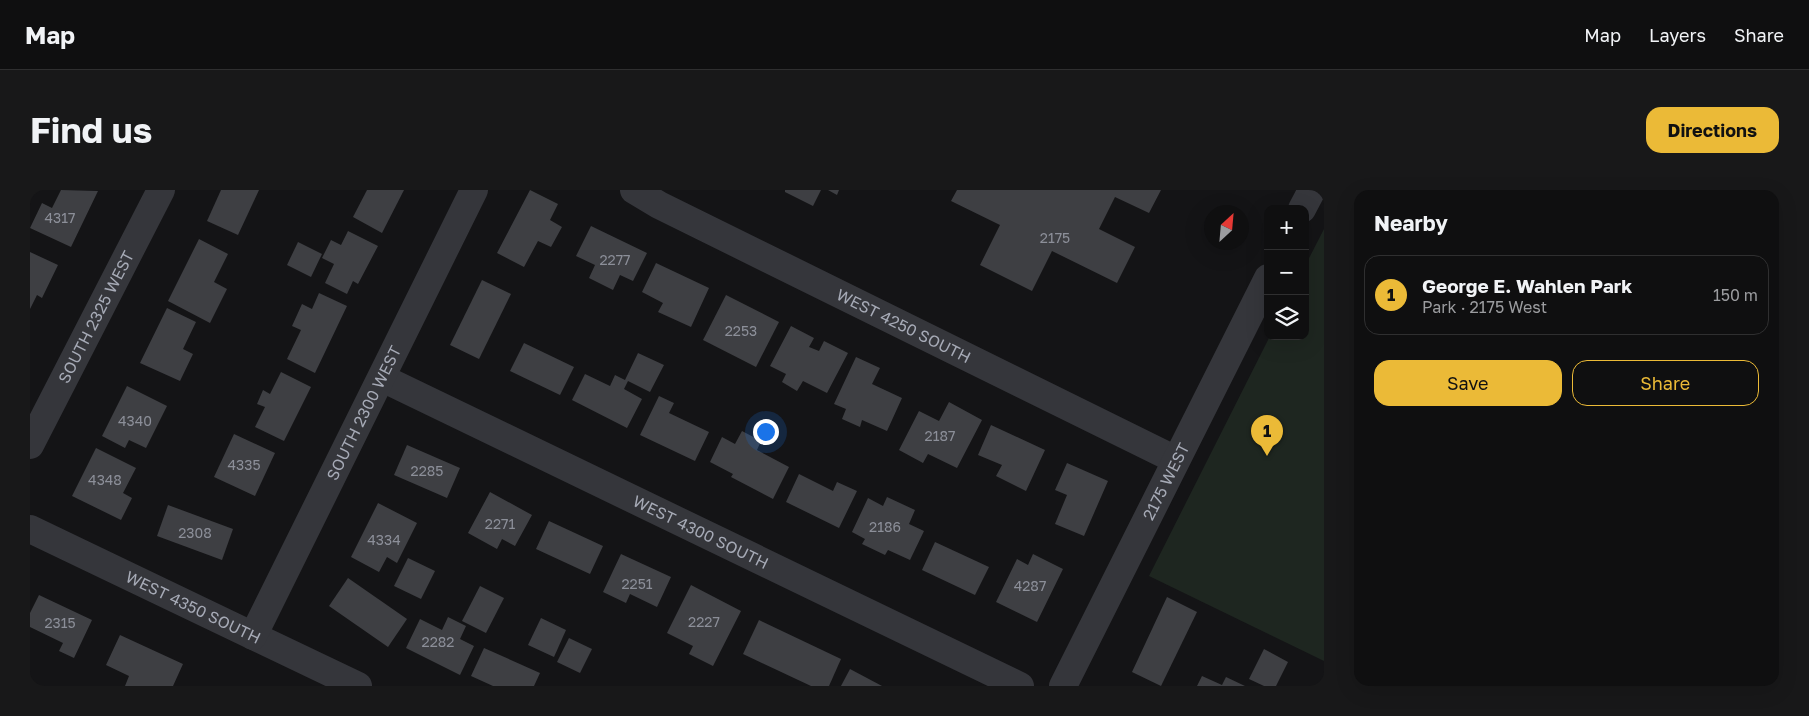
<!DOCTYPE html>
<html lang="en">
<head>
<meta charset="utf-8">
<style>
	:root { --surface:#0f0f10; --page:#181819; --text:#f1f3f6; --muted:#9b9c9f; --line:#2f2f30; --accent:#ebba37 }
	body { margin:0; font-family:"Golos Text",sans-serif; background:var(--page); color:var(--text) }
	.controls { position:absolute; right:15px; top:15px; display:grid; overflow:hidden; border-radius:10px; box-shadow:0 5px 20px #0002 }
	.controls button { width:45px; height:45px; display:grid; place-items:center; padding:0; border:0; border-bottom:1px solid var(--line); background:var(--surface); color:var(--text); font:25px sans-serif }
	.compass { position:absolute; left:1174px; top:15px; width:45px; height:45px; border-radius:50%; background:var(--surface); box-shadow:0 5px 20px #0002; rotate:26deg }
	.you { position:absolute; left:735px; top:241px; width:18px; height:18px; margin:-12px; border:4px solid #fff; border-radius:50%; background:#1a73e8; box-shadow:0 0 0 8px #1a73e833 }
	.badge { display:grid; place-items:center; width:32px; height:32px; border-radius:50%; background:var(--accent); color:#111; font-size:16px; font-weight:700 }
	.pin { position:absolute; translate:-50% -41px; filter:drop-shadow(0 1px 2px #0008) }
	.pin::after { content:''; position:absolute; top:26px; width:18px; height:15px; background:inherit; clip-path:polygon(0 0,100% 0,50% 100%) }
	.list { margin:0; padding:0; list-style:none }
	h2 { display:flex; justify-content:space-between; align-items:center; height:65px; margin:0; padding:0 20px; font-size:21px }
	h2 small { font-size:16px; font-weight:400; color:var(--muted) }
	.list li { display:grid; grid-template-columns:32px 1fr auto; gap:15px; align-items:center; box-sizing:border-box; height:80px; margin:0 10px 10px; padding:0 10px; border:1px solid var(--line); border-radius:15px }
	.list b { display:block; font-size:19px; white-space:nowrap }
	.list p { margin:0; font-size:16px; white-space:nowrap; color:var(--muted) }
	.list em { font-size:16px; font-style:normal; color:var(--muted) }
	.actions { display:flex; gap:10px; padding:15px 20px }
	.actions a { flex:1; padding:11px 0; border:1px solid var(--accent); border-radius:15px; text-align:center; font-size:18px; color:var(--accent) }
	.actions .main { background:var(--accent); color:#111 }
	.icon { flex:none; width:28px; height:28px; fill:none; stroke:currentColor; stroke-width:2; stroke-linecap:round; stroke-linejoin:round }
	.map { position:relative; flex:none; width:1294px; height:496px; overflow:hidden; border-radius:15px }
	header { display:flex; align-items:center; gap:30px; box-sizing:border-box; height:70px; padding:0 25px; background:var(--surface); border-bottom:1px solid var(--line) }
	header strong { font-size:24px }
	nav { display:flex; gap:28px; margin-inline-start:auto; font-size:18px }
	.intro { display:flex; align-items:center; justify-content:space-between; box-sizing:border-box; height:120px; padding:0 30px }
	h1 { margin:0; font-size:35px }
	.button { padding:12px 22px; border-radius:15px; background:var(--accent); color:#111; font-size:18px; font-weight:700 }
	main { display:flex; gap:30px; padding:0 30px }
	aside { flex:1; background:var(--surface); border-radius:15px; box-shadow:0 5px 20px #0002 }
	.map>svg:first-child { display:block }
	.green { fill:#1e2620 }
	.building { fill:#3e3f43 }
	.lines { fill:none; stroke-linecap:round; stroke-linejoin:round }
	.minor { stroke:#35363b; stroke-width:28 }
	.labels { text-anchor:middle; stroke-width:4.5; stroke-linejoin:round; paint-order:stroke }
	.number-label { font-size:14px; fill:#8c8f99 }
	.street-label { font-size:16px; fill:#a6aab6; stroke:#0f0f11 }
</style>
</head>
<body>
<header>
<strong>Map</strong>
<nav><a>Map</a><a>Layers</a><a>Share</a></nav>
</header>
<div class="intro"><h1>Find us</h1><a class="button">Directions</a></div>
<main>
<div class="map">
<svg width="1294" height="496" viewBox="0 0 1294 496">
	<rect width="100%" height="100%" fill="#141416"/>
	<polygon class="green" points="1294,39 1294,471 1119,386 1240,146 1275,146 1275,76"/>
	<g class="building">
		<polygon points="31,0 68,1 41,57 0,38 12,13 22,18"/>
		<polygon points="191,0 229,0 208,45 177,31"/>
		<polygon points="337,0 374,0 352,43 323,27"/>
		<polygon points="500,0 528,14 520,30 532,37 521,57 508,51 494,77 467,63"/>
		<polygon points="755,0 791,0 783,16 755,2"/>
		<polygon points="798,0 809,0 807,5"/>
		<polygon points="927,0 1131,0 1119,23 1085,7 1069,39 1105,57 1087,93 1022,61 1002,101 950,75 970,35 921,11"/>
		<polygon points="561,36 617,63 603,91 590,85 583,100 559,88 565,75 546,66"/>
		<polygon points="318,41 348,56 328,94 323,91 317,104 295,93 304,74 292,68 301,50 311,55"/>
		<polygon points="169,49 198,64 184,92 197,99 180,133 138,111"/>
		<polygon points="268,52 292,64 281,87 257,75"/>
		<polygon points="0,62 28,75 12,108 7,105 0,119"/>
		<polygon points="626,73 679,98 661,137 628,122 633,113 612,102"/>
		<polygon points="452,90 481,104 449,169 420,155"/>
		<polygon points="289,103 317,116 285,183 257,169 271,140 262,136 272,114 282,119"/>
		<polygon points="696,105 749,132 726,177 673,150"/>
		<polygon points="137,118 166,132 153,159 163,164 150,191 110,173"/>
		<polygon points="761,136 784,148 779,157 789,161 794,151 818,163 797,203 773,191 767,201 752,192 756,184 740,176"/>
		<polygon points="494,153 544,177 530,205 480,181"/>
		<polygon points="608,163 634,175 620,202 598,191 594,199 612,209 597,238 542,210 555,184 580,196 585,185 595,190"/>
		<polygon points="826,167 850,178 842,194 872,208 857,241 832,230 830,237 812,229 816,219 804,214"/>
		<polygon points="251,182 281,197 254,251 225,237 235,217 227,214 233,200 240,204"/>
		<polygon points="97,196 137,216 116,258 99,250 95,258 72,246"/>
		<polygon points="629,206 644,213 639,223 679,242 665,271 610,245"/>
		<polygon points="919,212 952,230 927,278 898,264 893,273 869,260 889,221 909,231"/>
		<polygon points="961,235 1015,260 996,301 966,286 972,275 948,265"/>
		<polygon points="712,241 731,251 727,260 759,277 743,309 701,287 703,284 680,272 692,247 705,254"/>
		<polygon points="204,244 245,263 225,306 184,287"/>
		<polygon points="377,255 430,278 417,308 364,285"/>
		<polygon points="66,258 106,278 93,303 102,308 91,330 42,306"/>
		<polygon points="1037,273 1078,291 1054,346 1025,334 1037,305 1025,300"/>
		<polygon points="769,284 803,301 807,292 827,301 809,338 756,312"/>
		<polygon points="460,302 502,325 485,356 472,349 467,359 438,343"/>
		<polygon points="857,307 885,320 879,334 894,341 880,370 858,360 855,365 832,354 835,349 822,342 838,308 853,316"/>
		<polygon points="348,313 387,333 367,373 357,367 349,382 321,367"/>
		<polygon points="138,315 203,339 192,370 127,346"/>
		<polygon points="519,331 573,356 560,384 506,359"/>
		<polygon points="905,352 959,377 945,405 892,380"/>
		<polygon points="591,364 641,387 627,417 600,404 596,413 573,402"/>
		<polygon points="1003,364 1033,379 1007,432 966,412 987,369 998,375"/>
		<polygon points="378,368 405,381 391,409 364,396"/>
		<polygon points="318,388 377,429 358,457 299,416"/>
		<polygon points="661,395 711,421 683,476 659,464 663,456 637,443"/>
		<polygon points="450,396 474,408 456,443 432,431"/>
		<polygon points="9,405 62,430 44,468 29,461 33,453 0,437 0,423"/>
		<polygon points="1137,407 1167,422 1131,496 1102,482"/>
		<polygon points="418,427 436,436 430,449 444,456 430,485 376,458 390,429 412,440"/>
		<polygon points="511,428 536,440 524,467 498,455"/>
		<polygon points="729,430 811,469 799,496 781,496 713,464"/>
		<polygon points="90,445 153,474 143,496 95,496 99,486 76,475"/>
		<polygon points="539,448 562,459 550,483 527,472"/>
		<polygon points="454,458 510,483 504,496 463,496 441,486"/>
		<polygon points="1234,459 1258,472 1246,496 1234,496 1219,489"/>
		<polygon points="820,479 852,496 811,496"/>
		<polygon points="1172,486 1192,495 1196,487 1215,496 1167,496"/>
	</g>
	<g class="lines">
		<g class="minor">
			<path id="s1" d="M604,0L629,15L1146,270"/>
			<polyline points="1272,19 1282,0"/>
			<path id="s2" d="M352,188L990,496"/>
			<path id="s3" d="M0,255L131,0"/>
			<path id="s4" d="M0,339L328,496"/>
			<path id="s5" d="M223,446L444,0"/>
			<path id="s6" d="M1033,496L1238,88"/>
		</g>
	</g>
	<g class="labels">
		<g class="number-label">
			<text x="30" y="33">4317</text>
			<text x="1025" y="53">2175</text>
			<text x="585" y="75">2277</text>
			<text x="711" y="146">2253</text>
			<text x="105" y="236">4340</text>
			<text x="910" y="251">2187</text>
			<text x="214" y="280">4335</text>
			<text x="397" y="286">2285</text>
			<text x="75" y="295">4348</text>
			<text x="470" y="339">2271</text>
			<text x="855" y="342">2186</text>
			<text x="165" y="348">2308</text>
			<text x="354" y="355">4334</text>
			<text x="607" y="399">2251</text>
			<text x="1000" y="401">4287</text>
			<text x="674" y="437">2227</text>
			<text x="30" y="438">2315</text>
			<text x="408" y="457">2282</text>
		</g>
		<g class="street-label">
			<text dy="6" stroke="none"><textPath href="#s3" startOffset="144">SOUTH 2325 WEST</textPath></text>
			<text dy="6" stroke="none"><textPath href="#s1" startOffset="302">WEST 4250 SOUTH</textPath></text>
			<text dy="6" stroke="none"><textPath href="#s5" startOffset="249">SOUTH 2300 WEST</textPath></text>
			<text dy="6" stroke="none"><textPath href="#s6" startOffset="229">2175 WEST</textPath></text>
			<text dy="6" stroke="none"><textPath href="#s2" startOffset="354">WEST 4300 SOUTH</textPath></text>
			<text dy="6" stroke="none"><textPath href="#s4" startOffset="181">WEST 4350 SOUTH</textPath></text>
		</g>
	</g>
</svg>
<div class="controls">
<button>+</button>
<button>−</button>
<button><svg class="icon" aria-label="layers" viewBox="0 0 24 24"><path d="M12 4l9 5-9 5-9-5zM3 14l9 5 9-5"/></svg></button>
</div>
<svg class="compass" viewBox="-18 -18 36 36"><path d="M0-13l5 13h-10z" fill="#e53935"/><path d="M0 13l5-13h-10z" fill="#9b9c9f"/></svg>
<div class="you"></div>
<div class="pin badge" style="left:1237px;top:266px">1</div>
</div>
<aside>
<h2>Nearby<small></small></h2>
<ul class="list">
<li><span class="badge">1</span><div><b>George E. Wahlen Park</b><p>Park · 2175 West</p></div><em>150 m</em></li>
</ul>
<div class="actions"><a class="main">Save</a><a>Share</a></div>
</aside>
</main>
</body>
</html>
